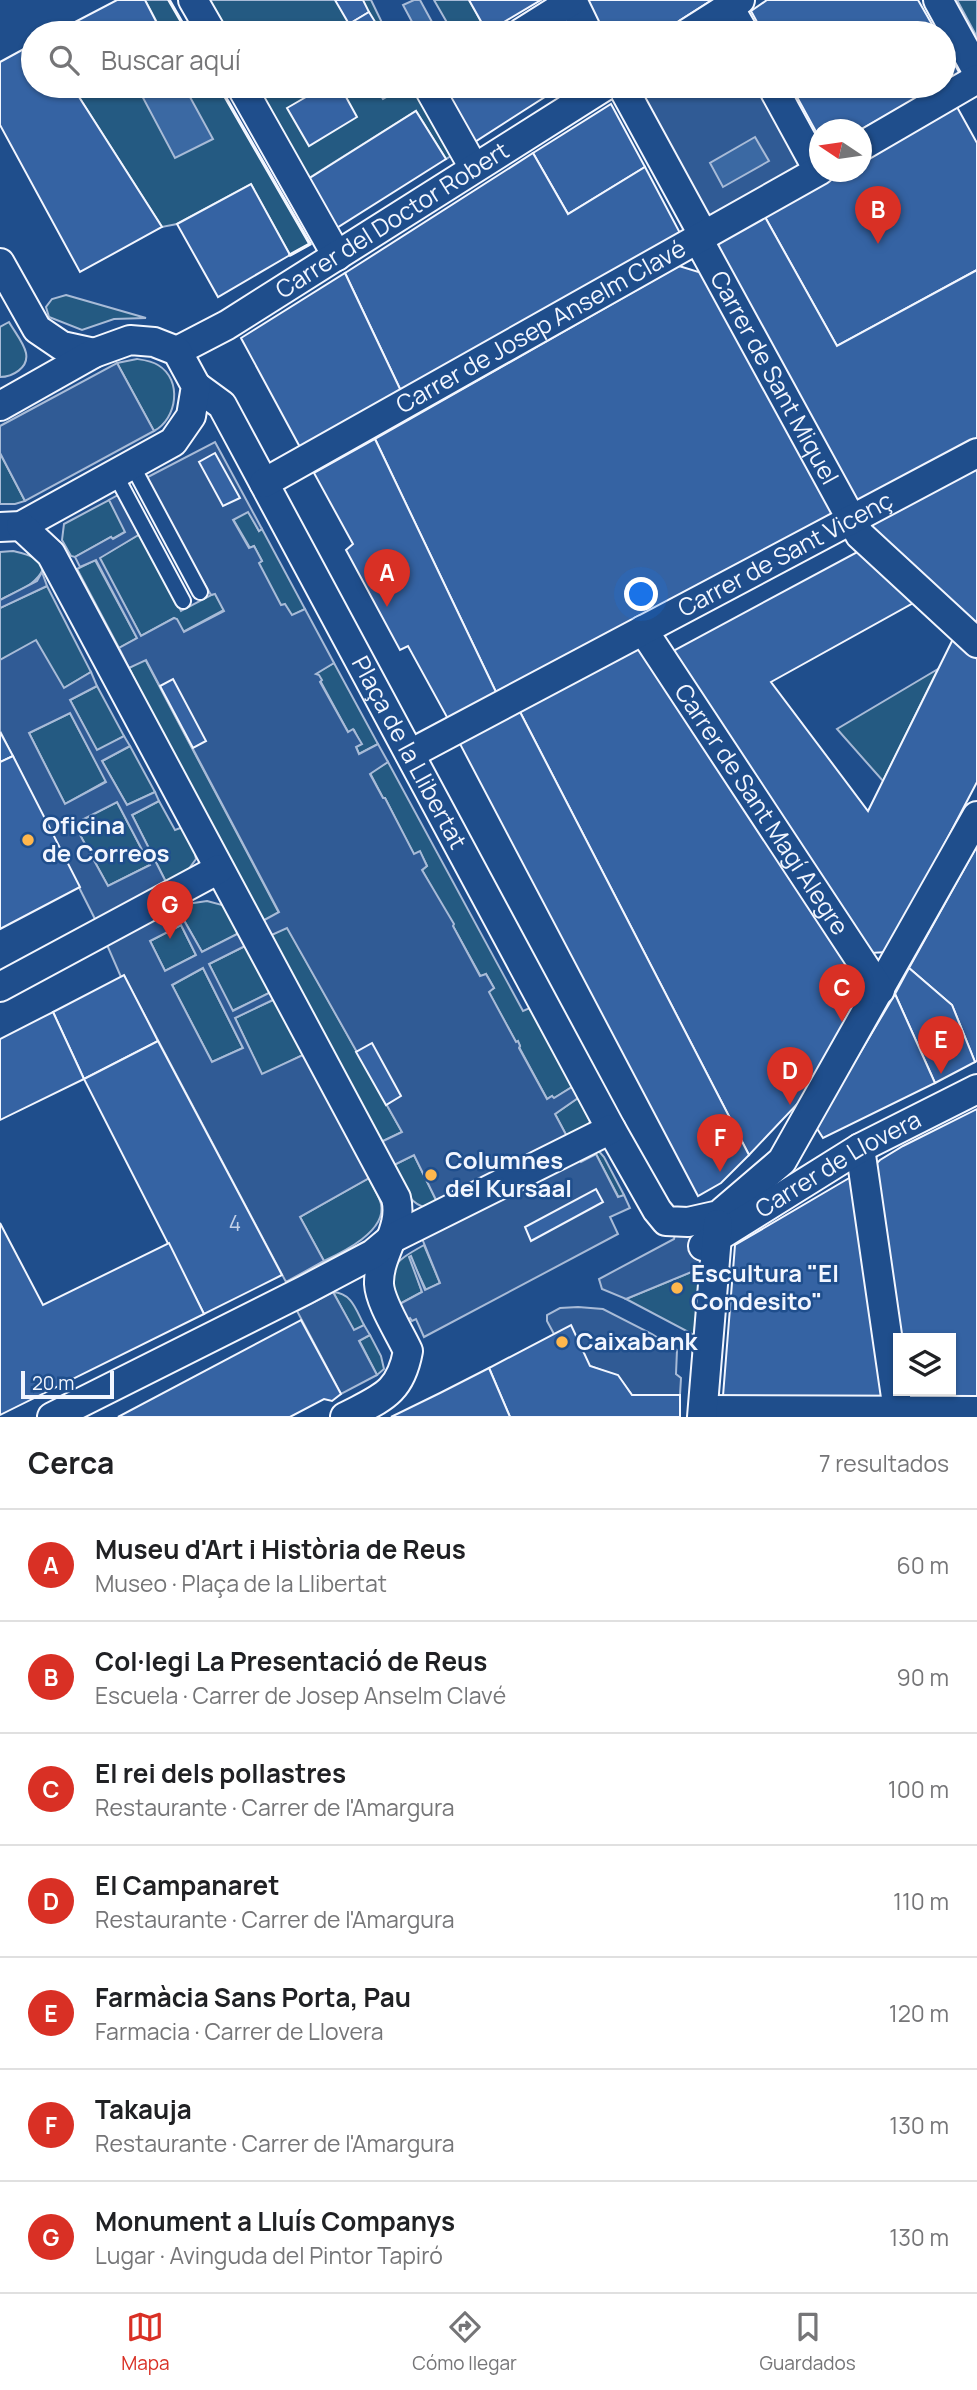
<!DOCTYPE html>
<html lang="es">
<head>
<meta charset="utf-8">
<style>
	:root { --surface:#fff; --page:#f2f2f2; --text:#202124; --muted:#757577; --line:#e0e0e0; --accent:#d93025 }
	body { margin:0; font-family:Manrope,sans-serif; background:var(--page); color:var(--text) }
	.controls { position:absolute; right:21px; bottom:21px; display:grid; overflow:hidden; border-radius:0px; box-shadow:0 2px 5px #0004 }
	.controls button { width:63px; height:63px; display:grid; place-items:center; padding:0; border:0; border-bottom:2px solid var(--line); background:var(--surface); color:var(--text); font:35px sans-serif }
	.compass { position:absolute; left:809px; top:119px; width:63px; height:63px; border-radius:50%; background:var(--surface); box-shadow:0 2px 5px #0004; rotate:283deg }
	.scale { position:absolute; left:21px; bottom:18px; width:93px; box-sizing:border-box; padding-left:7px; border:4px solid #f2f6ff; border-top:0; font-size:19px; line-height:24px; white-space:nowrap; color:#f2f6ff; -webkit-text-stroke:5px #1f4e8c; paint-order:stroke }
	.you { position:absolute; left:642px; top:595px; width:24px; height:24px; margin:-18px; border:5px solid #fff; border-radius:50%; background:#1a73e8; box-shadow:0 0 0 10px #1a73e833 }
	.badge { display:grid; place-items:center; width:46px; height:46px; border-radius:50%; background:var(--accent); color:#fff; font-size:23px; font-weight:700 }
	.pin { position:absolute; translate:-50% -58px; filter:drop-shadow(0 2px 4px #0008) }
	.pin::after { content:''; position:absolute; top:37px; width:24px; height:21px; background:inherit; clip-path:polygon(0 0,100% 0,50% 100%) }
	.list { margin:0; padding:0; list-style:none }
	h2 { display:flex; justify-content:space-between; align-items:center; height:91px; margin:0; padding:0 28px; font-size:30px }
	h2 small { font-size:23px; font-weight:400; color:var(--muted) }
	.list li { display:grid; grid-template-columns:46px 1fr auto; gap:21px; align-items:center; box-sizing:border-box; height:112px; padding:0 28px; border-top:2px solid var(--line) }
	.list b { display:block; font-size:26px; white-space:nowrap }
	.list p { margin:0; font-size:23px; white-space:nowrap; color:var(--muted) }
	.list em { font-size:23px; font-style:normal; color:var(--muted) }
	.icon { flex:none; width:38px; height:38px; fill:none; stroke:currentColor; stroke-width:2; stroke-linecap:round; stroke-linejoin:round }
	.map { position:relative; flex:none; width:977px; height:1417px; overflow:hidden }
	.search { position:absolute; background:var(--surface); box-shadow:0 2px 5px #0004; left:21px; right:21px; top:21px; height:77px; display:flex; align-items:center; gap:18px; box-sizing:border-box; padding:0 24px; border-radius:38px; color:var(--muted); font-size:26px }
	.sheet { height:875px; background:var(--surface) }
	nav { display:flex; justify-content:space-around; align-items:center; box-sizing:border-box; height:98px; border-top:2px solid var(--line); background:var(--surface); font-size:19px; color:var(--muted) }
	nav a { display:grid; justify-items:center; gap:4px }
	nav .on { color:var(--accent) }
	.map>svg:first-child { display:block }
	.green { fill:#245a82; stroke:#a8bbd7; stroke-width:2 }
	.parking { fill:#305b95; stroke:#a8bbd7; stroke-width:2; fill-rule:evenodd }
	.water { fill:#3b69a3; stroke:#a8bbd7; stroke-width:2 }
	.building { fill:#3563a3; stroke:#f2f6ff; stroke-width:2 }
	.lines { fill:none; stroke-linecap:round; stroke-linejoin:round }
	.lane-casing { stroke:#f2f6ff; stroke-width:18 }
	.street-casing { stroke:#f2f6ff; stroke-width:32 }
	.lane { stroke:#1f4e8c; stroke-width:14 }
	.street { stroke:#1f4e8c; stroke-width:28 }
	.wall { stroke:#f2f6ff; stroke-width:3.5 }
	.poi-dot { fill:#ffb74d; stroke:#1f4e8c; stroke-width:2.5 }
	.labels { text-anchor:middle; stroke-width:5; stroke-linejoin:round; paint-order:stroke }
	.number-label { font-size:21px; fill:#c3d1e8 }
	.street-label { font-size:24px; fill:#f2f6ff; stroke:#1f4e8c }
	.poi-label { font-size:24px; font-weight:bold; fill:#f2f6ff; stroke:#1f4e8c; text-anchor:start }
</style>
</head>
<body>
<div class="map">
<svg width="977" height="1417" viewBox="0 0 977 1417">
	<rect width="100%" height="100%" fill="#1f4e8c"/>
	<g class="green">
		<polygon points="145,0 169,0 188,33 151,33 160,28"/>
		<polygon points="206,0 371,0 387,33 225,33"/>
		<polygon points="434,0 469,0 487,32 453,33"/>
		<polygon points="958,0 977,0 977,37 957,0"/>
		<polygon points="72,86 219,86 310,244 290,255 251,184 177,224 162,227"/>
		<polygon points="255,86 375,86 383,99 406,86 417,86 454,154 446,159 416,111 309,178"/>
		<polygon points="66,295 146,318 114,319 82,330 49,317 46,307 52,299"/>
		<path d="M9,322C14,331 24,343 26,353C29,368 12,377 0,377V327Z"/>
		<path d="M137,359C144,360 152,361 158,365C183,380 177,419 154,431L117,363Z"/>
		<polygon points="0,453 25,501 15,504 0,504"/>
		<polygon points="109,500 126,531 112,539 111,537 75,557 71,556 62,540 64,524"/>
		<polygon points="248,511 259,531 262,529 305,609 292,616 281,606 258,563 262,561 254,546 250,548 233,519"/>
		<polygon points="140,534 181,611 215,593 224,610 183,632 177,620 174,618 141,636 99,558"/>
		<path d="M13,551C25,554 38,556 43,569C36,586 16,591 0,600V552Z"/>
		<polygon points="95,560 137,638 119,648 77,569"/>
		<polygon points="47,586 91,672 64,688 0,660 0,608"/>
		<polygon points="145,659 279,913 257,924 129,668"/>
		<polygon points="334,663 378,744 359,754 356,747 361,744 354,730 348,732 316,673"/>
		<polygon points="938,669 883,781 837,729"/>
		<polygon points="97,686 124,736 97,751 70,700"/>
		<polygon points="70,713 106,781 65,804 29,733"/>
		<polygon points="130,746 155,792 127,805 102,761"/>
		<polygon points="388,762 523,1011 532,1007 572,1087 553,1099 552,1096 547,1099 519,1047 520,1046 518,1042 516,1042 488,991 494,988 486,974 481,977 422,870 427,866 420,852 414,855 385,798 383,798 370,773"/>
		<polygon points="159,801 175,830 183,827 194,848 196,859 188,870 166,882 132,815"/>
		<polygon points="117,802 150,865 108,886 74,824"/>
		<polygon points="207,901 226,906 243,931 202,952 177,908 187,904"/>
		<polygon points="181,925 196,955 165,971 150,941"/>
		<polygon points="287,927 402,1132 379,1143 265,938"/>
		<polygon points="249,944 273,991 232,1011 209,964"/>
		<polygon points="203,968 243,1048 212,1062 172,985"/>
		<polygon points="277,998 305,1054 262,1075 235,1018"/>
		<polygon points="578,1098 590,1121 588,1129 571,1144 555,1114"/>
		<polygon points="597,1149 604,1157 624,1195 619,1198 596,1154 581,1162 574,1151"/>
		<path d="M414,1155L440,1208C410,1212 405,1189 392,1166Z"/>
		<path d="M369,1178C372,1186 379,1195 381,1204C387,1231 343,1252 324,1261L300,1217Z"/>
		<path d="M424,1245L440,1283L426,1290L410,1256L422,1292L396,1306C385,1268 392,1263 424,1245Z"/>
		<polygon points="701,1268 694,1335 626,1299"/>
		<path d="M333,1292C352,1293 356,1310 364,1325L354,1331Z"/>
		<polygon points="370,1335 381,1356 384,1369 377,1375 359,1340"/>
	</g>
	<g class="parking">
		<polygon points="634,86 764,86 799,163 790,177 710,216 697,209"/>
		<polygon points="117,363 154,431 25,501 0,453 0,426"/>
		<polygon points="215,442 262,529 259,531 248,512 233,520 249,548 254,546 262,561 259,563 281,605 285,604 292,615 305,609 334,663 316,674 319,675 322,680 320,682 348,732 353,729 362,744 356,747 359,754 378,744 388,762 370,774 383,798 385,798 414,854 420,851 427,866 422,870 454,924 453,926 480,976 486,974 494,988 489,992 516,1042 518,1041 520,1046 519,1048 547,1099 552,1096 554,1098 572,1087 578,1098 555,1114 571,1144 440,1208 414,1155 392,1166 379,1143 402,1132 287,928 265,938 257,924 279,912 146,660 129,668 119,648 137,638 96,560 80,567 75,557 111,537 113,539 125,532 109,500 118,495 140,534 100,558 141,636 174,618 177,619 184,632 224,611 215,594 211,595 144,479"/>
		<polygon points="42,572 47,586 0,608 0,600 37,581"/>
		<path d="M36,640L64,688L91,672L97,686L70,700L97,750L124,736L130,746L102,761L127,805L155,792L159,801L132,815L166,882L96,921L0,731V660ZM70,713L106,782L65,804L29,733ZM117,802L150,865L108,886L74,824Z"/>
		<path d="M177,908L202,952L243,931L249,944L209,964L233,1011L273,991L277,998L235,1018L262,1074L305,1054L369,1178L300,1217L324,1261L286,1282L124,976L121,977L107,945ZM181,925L196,955L165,971L150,941ZM203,968L243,1048L212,1062L172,985Z"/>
		<polygon points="574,1151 581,1162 596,1154 618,1197 624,1195 630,1208 610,1217 618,1234 424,1337 416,1319 412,1321 410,1318 403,1322 396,1306 422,1292 409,1257 411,1256 425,1290 440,1283 419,1231"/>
		<polygon points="676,1230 705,1232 701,1268 626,1299 602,1289 599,1279 674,1239"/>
		<polygon points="333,1292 354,1330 364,1325 370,1335 359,1341 377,1375 341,1394 297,1311"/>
		<polygon points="578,1307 603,1309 652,1334 677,1350 676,1374 681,1378 680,1395 632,1395 618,1376 590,1366 554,1334 547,1321 547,1315 560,1308"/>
	</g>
	<g class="water">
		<polygon points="414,0 420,0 438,33 418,33 403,5"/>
		<polygon points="156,86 184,86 213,139 175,158 141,94"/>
		<polygon points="755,137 769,161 723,187 710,163"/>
	</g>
	<g class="building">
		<polygon points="117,0 145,0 160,29 151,33 54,33"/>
		<polygon points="335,0 363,0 369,12 349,24"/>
		<polygon points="469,0 541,0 487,32"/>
		<polygon points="583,0 712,0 660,33 601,33"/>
		<polygon points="767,0 918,0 937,33 763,33 751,11"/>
		<polygon points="369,12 382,33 332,33 349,24"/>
		<polygon points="562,20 570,33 541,33"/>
		<polygon points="33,44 33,86 72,86 162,227 80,272 0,125 0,62"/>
		<polygon points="944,45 960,74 944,83"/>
		<polygon points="325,86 340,86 357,117 309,146 287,108"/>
		<polygon points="458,86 562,86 470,145 440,97"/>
		<polygon points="791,86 938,86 860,130 820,130 820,139"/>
		<polygon points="611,104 645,167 568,214 533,153"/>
		<polygon points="957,107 977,143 977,270 837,346 765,217 844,172 862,172 862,162"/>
		<polygon points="416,111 446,159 335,229 305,181"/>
		<polygon points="533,153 568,214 645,167 680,233 401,391 345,273"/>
		<polygon points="251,184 290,255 218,297 177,224"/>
		<polygon points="765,217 837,346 977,270 977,438 855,502 715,244"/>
		<polygon points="679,266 702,273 835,514 496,692 375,439"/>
		<polygon points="345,273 401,391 301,449 241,338"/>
		<polygon points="375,439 496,692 448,719 408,646 400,650 346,550 353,544 314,473"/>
		<polygon points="215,453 240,498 223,506 199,462"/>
		<polygon points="977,469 977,632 864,528"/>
		<polygon points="861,550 915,602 771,682 868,811 954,637 977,659 977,782 888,952 870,953 673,651"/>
		<polygon points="639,648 864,992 802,1099 749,1155 519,710"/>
		<polygon points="173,679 206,741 193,748 160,686"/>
		<polygon points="519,710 749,1155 721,1183 698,1196 459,742"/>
		<polygon points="0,732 13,756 0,762"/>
		<polygon points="13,756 80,887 0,929 0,762"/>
		<polygon points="977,846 977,1061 975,1062 952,1005 909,968"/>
		<polygon points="909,968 952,1005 975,1062 935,1083 895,994"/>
		<polygon points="124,975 158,1041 84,1079 53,1012"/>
		<polygon points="895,994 935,1083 823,1138 816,1127"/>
		<polygon points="53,1012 84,1079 0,1120 0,1039"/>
		<polygon points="158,1041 282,1275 204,1314 84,1079"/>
		<polygon points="372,1043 401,1096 386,1105 356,1052"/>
		<polygon points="977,1109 977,1396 905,1396 904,1391 951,1391 951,1338 898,1338 876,1164 880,1160 903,1146"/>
		<polygon points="856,1174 886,1396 723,1396 735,1245"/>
		<polygon points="596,1189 603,1202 531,1241 525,1227"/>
		<polygon points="0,1223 43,1305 169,1243 204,1314 0,1415"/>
		<polygon points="301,1320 341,1394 332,1401 324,1399 290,1417 118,1417"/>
		<polygon points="571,1325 590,1366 618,1375 632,1395 680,1395 680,1417 510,1417 489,1368"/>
		<polygon points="489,1368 510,1417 391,1417 440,1393"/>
	</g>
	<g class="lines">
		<g class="lane-casing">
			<g id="lane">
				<polyline points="132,465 200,592"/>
				<polyline points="115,474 183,601"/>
			</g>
		</g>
		<g class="street-casing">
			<g id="street">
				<polyline points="193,0 212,33"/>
				<polyline points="572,0 588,33"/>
				<polyline points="728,0 729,7 744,33"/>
				<polyline points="938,0 977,71"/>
				<polyline points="521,33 572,1"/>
				<polyline points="688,33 740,0"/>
				<polyline points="241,86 337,256"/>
				<polyline points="437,86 430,90 474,168"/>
				<path id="s1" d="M622,86L699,227L698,239L860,535L977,643"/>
				<polyline points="772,86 818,170"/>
				<polyline points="862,146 977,79"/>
				<polyline points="0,263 37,329 62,346 94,353"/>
				<path id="s2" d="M177,351L227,325L605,86"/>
				<path id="s3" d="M196,386L222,405L611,1129L657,1210L666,1221L688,1222L719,1215L782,1161L977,816"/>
				<polyline points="0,406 94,353 130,340 154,342 177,351 196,386 191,416 173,442 21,526 0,527"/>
				<path id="s4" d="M264,483L820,170"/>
				<path d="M21,526L51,554L396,1198C404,1229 378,1254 379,1284C380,1303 400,1333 408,1351C400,1394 381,1398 345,1417"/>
				<path id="s5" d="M643,630L880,990"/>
				<path id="s6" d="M410,754L977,453"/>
				<polyline points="0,987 219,869"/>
				<polyline points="860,1148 898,1411"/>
				<path id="s7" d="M703,1246L860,1148L977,1089"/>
				<polyline points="703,1410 977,1411"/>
				<polyline points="52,1417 305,1290 373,1254 391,1239 611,1129"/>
				<polyline points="702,1417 718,1224"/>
			</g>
		</g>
		<use href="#lane" class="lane"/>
		<use href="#street" class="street"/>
		<g class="wall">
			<polyline points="169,0 188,33"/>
			<polyline points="219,86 310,244 290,255"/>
		</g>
	</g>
	<g class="poi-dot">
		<circle cx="28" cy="840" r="7"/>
		<circle cx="431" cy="1175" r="7"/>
		<circle cx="677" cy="1288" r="7"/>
		<circle cx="562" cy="1342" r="7"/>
	</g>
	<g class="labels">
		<g class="number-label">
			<text x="235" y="1231">4</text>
		</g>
		<g class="street-label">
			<text dy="8" stroke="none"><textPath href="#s2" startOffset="252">Carrer del Doctor Robert</textPath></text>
			<text dy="8" stroke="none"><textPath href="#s4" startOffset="318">Carrer de Josep Anselm Clavé</textPath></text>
			<text dy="8" stroke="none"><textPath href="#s1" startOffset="331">Carrer de Sant Miquel</textPath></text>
			<text dy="8" stroke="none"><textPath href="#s6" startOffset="425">Carrer de Sant Vicenç</textPath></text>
			<text dy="8" stroke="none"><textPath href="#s3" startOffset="427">Plaça de la Llibertat</textPath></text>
			<text dy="8" stroke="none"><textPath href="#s5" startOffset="215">Carrer de Sant Magí Alegre</textPath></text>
			<text dy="8" stroke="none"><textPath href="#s7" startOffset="158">Carrer de Llovera</textPath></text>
		</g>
		<g class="poi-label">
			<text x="42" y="834">Oficina<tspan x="42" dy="28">de Correos</tspan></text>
			<text x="445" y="1169">Columnes<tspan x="445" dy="28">del Kursaal</tspan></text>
			<text x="691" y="1282">Escultura "El<tspan x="691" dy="28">Condesito"</tspan></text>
			<text x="576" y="1350">Caixabank</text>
		</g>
	</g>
</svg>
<div class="controls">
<button><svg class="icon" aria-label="layers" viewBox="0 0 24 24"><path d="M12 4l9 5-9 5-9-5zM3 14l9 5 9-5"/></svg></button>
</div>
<svg class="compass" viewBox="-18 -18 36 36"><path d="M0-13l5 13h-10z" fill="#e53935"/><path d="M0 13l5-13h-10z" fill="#757577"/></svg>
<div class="scale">20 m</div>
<div class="you"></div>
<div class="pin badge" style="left:387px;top:607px">A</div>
<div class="pin badge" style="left:878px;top:244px">B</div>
<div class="pin badge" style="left:842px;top:1022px">C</div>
<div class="pin badge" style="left:790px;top:1105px">D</div>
<div class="pin badge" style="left:941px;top:1074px">E</div>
<div class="pin badge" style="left:720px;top:1172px">F</div>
<div class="pin badge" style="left:170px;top:939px">G</div>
<div class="search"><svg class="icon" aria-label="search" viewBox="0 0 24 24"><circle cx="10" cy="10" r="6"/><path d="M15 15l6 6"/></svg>Buscar aquí</div>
</div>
<section class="sheet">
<h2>Cerca<small>7 resultados</small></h2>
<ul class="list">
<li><span class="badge">A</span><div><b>Museu d'Art i Història de Reus</b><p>Museo · Plaça de la Llibertat</p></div><em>60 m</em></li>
<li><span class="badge">B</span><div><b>Col·legi La Presentació de Reus</b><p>Escuela · Carrer de Josep Anselm Clavé</p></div><em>90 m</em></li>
<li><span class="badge">C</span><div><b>El rei dels pollastres</b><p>Restaurante · Carrer de l'Amargura</p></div><em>100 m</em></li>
<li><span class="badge">D</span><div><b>El Campanaret</b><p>Restaurante · Carrer de l'Amargura</p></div><em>110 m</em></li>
<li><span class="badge">E</span><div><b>Farmàcia Sans Porta, Pau</b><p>Farmacia · Carrer de Llovera</p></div><em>120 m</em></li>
<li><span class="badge">F</span><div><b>Takauja</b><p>Restaurante · Carrer de l'Amargura</p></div><em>130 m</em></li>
<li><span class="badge">G</span><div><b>Monument a Lluís Companys</b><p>Lugar · Avinguda del Pintor Tapiró</p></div><em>130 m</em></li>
</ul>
</section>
<nav>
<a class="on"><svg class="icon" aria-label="map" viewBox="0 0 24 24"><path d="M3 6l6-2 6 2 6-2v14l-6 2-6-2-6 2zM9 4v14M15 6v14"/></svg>Mapa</a>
<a><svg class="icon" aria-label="directions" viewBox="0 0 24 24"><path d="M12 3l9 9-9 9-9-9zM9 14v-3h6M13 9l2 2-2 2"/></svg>Cómo llegar</a>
<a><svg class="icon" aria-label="saved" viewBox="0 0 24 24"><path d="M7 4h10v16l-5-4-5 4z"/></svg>Guardados</a>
</nav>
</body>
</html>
